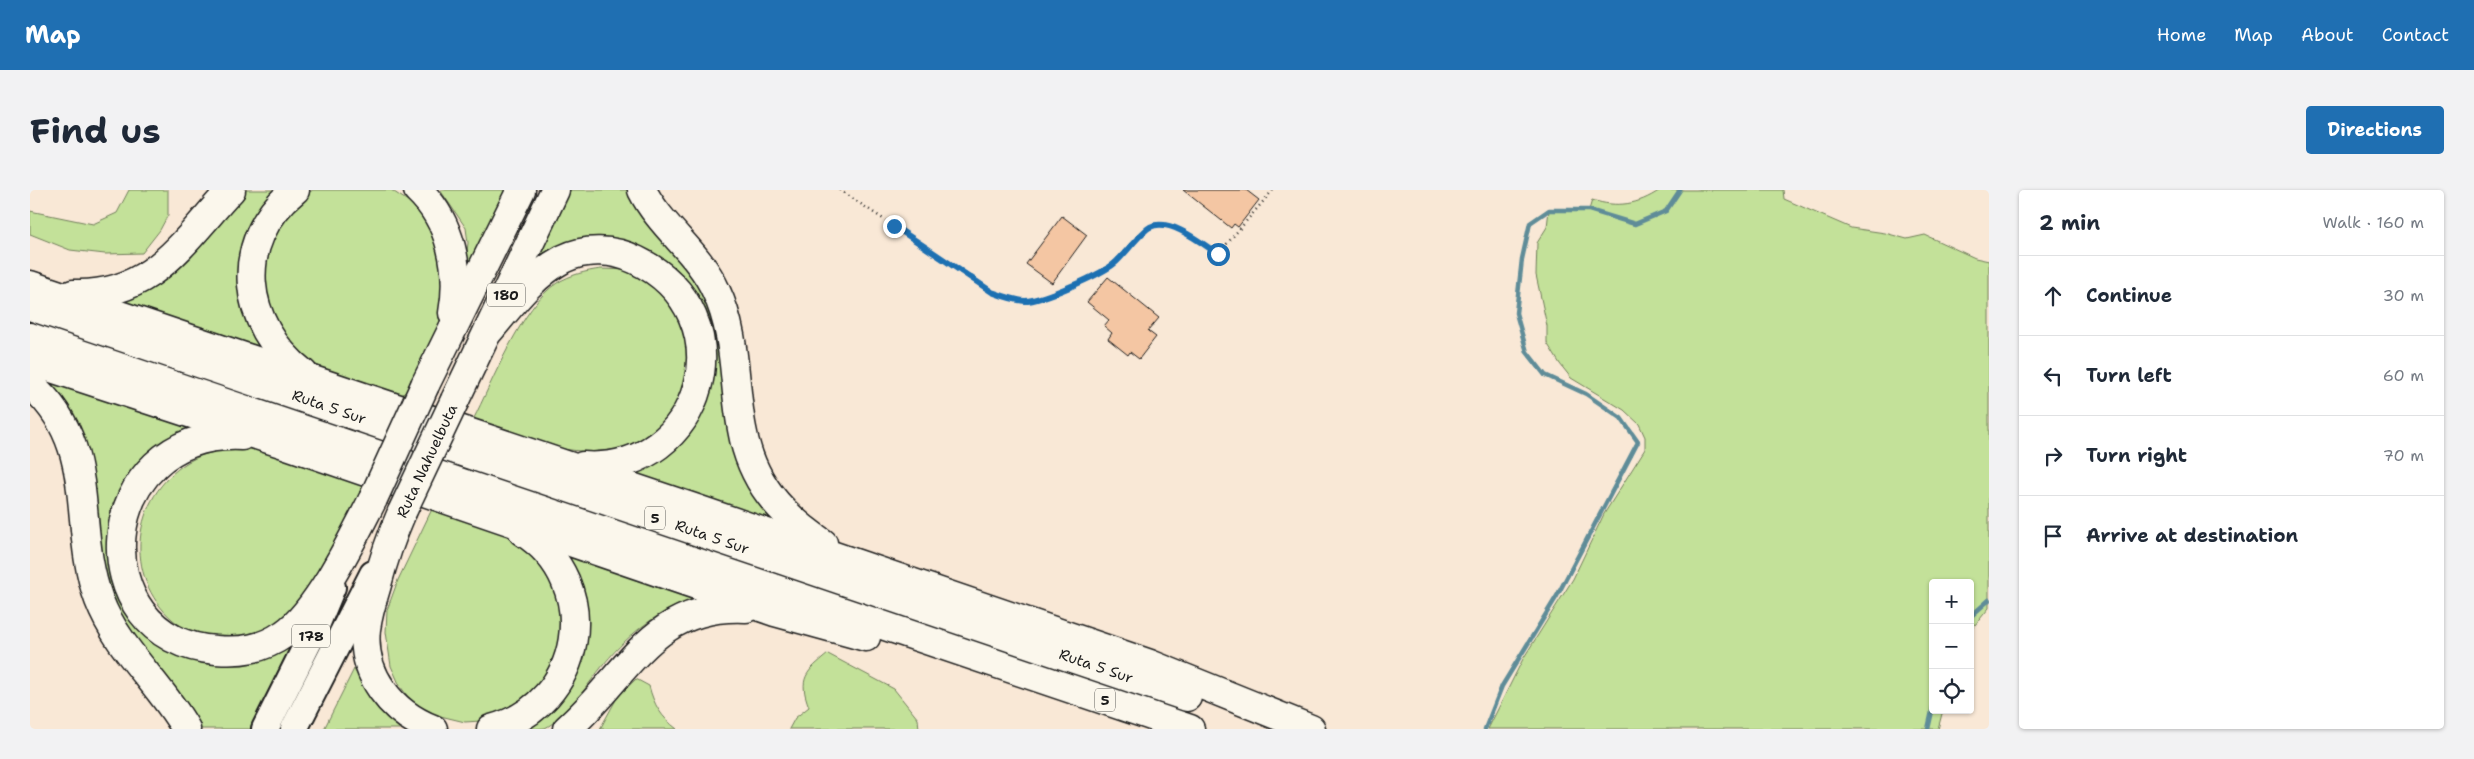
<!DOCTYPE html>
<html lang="en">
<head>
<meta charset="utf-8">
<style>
	:root { --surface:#fff; --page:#f2f2f3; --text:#1f2937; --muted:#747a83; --line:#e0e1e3; --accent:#1f6fb2 }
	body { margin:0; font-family:"Shantell Sans",sans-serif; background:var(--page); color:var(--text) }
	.controls { position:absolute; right:15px; bottom:15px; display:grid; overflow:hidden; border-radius:5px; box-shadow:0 1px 4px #0004 }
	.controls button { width:45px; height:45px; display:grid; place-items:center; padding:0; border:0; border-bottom:1px solid var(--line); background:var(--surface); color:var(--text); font:25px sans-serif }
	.stop { position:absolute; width:15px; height:15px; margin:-11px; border:4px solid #1f6fb2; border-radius:50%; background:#fff }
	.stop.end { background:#1f6fb2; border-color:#fff; box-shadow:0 1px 5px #0008 }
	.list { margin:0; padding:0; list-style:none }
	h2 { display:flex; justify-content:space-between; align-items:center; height:65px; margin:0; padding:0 20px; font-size:21px }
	h2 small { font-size:16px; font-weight:400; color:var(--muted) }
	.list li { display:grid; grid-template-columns:32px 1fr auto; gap:15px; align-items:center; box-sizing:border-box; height:80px; padding:0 20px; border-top:1px solid var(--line) }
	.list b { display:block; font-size:19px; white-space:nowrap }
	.list em { font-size:16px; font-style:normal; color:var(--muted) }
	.icon { flex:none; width:28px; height:28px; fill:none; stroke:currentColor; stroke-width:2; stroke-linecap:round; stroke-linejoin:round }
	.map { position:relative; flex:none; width:1959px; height:539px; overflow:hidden; border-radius:5px }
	header { display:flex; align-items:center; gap:30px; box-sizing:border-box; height:70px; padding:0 25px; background:var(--accent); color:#fff }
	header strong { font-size:24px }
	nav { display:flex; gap:28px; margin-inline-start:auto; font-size:18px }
	.intro { display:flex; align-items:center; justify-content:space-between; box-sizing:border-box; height:120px; padding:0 30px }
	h1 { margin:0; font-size:35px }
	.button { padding:12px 22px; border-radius:5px; background:var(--accent); color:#fff; font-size:18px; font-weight:700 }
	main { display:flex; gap:30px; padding:0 30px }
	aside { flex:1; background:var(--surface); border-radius:5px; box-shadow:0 1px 4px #0004 }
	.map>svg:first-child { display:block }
	.green { fill:#c3e199; stroke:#707e5a }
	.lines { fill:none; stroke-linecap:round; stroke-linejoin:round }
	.stream { stroke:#5f8c98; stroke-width:4.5 }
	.building { fill:#f4c6a3; stroke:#1c1c1c }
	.primary-casing { stroke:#1c1c1c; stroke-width:30 }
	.motorway-casing { stroke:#1c1c1c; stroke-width:31 }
	.path { stroke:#1c1c1c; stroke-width:2.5; stroke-dasharray:1 4; stroke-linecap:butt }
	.primary { stroke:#fbf7ec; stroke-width:26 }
	.motorway { stroke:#fbf7ec; stroke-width:28 }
	.motorway-bridge-casing { stroke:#1c1c1c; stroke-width:31; stroke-linecap:butt }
	.motorway-bridge { stroke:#fbf7ec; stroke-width:28 }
	.route { stroke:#1f6fb2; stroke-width:6 }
	.labels { text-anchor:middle; stroke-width:4; stroke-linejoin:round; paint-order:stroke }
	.shield { fill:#fbf7ec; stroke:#5f5e5a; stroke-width:1 }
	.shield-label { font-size:14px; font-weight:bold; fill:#1c1c1c }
	.street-label { font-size:15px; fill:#1c1c1c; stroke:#fbf7ec }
</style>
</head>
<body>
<header>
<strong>Map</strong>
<nav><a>Home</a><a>Map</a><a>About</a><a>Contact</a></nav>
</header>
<div class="intro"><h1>Find us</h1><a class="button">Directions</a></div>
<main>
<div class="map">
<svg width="1959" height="539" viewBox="0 0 1959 539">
	<rect width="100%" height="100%" fill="#f9e8d6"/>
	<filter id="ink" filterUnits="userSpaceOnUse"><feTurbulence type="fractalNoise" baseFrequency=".02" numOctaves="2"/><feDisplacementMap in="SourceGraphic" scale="10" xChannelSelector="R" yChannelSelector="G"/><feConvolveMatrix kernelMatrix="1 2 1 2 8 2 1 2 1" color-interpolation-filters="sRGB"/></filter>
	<g filter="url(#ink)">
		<g class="green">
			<polygon points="99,0 138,0 138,25 130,40 112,63 75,64 40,60 0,44 0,21 63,34 87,23"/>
			<path d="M209,0H249C240,10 231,19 224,30C206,55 201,94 215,122C223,138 234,153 244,168L63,107L80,105Z"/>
			<polygon points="283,0 361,0 381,13 392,24 408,47 416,123 384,195 368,208 288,176 274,168 238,129 231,62 269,8"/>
			<polygon points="410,0 477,0 434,90 438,53 436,38"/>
			<path d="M538,0H601L670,91L755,334L589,282C604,273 650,249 660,238C700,190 686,112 637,75C631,70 622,64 614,62C600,57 580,60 565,60C545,59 527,57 509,65Z"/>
			<path d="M1630,0H1753L1754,9L1821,38L1855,43L1877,49L1895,45L1945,68L1959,71V418L1940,441V393H1903V520H1913L1908,539H1458L1493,469L1543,389L1574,324L1615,259V247L1609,234L1594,220L1541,188L1530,174L1517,153V136L1506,85L1507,53L1517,37L1519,20H1559L1562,10C1587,18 1608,15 1630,0Z"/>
			<path d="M571,79L601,80L634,102L662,149L652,211L620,246L590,259L559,262L523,258L443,230C462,193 492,115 527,93C540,85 556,81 571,79Z"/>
			<polygon points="0,175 185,236 84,334 127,449 265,452 225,539 161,539 87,435 31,209 18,192"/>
			<path d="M220,258L240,260L337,291C322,320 308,349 293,378C287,390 282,405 274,416C267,425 250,432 240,439C216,455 216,452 187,449C171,448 156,441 143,430C93,387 101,307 158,272C176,261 198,259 220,258Z"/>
			<polygon points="403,317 471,340 495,353 510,366 535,426 518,491 466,530 435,532 394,522 379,508 370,496 361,476 356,442 357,420 368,390"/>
			<path d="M523,354L664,409C625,422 595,447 570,479C556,497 535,528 515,538C508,539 496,539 488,539L545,478Z"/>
			<path d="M798,464L864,499L888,529L889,539H759L765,528L779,517C768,488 776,482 798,464Z"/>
			<path d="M324,479C339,509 351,522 380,539H294Z"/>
			<path d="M606,489L619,496C624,515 631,527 647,539H570L588,506Z"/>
		</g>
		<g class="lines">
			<g class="stream">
				<polyline points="1940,427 1959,410"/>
				<polyline points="1455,539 1472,496 1527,406 1608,252 1591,228 1556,204 1515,185 1497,162 1486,123 1492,69 1500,33 1519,20 1559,20 1605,34 1636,21 1650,0"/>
				<polyline points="1898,539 1903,517"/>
			</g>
		</g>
		<g class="building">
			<polygon points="1153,0 1216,0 1229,10 1208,37 1204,34 1201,38"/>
			<polygon points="1032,26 1057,45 1022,93 996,74"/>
			<polygon points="1078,87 1129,128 1118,141 1126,147 1109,169 1100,162 1098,165 1078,149 1082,143 1074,136 1079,130 1057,112"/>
		</g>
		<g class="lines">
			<g class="primary-casing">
				<g id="primary">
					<polyline points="235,539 282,445 302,397"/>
					<polyline points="264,539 343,384"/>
				</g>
			</g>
			<g class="motorway-casing">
				<g id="motorway">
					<path d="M265,0C201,52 211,134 273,183"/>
					<path d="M388,0C421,31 431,80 423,123"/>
					<path d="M612,0C631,38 669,62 686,101C707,145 703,192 712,239C721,291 750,324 793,353"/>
					<polyline points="0,95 661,317 1120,474 1281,539"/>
					<path d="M43,104C123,107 153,51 201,0"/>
					<polyline points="0,116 1157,507"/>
					<path d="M459,141C481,115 503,85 533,69C555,58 584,59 606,70C719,124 674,285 553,276"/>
					<polyline points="0,147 1160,539"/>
					<polyline points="0,171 257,255 745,422 836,447"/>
					<path d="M0,194C71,255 41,334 69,410C88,460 130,493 156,539"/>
					<polyline points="395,195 491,0"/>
					<polyline points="425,210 525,0"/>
					<path d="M212,246C61,239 50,451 186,460C211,462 233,459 254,444C288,421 324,346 343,309"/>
					<path d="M372,322C361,347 353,371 346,398C342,411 338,425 336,439C331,485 362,523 403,539"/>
					<path d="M461,539C555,515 574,393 493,342"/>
					<path d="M537,539C598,486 621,413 716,418"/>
				</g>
			</g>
			<path class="path" d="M810,0L962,102C973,106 983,110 995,111C1012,111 1072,84 1085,72C1094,65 1111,42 1120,37C1140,27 1173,54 1188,64L1243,0"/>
			<use href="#primary" class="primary"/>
			<use href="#motorway" class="motorway"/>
			<g class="motorway-bridge-casing">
				<g id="motorway-bridge">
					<polyline points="343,309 395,195"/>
					<polyline points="372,322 425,210"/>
				</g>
			</g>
			<use href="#motorway-bridge" class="motorway-bridge"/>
		</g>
	</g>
	<g class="lines" filter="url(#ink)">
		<path class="route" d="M864,36L962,102C973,106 983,110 995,111C1012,111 1072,84 1085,73C1094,65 1111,42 1120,37C1140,27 1173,54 1188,64"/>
	</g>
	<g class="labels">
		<g class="shield">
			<rect x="457" y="93.5" width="38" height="23" rx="4"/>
			<rect x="615" y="316.5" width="20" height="23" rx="4"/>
			<rect x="262" y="434.5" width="38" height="23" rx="4"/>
			<rect x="1065" y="498.5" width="20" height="23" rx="4"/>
		</g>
		<g class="shield-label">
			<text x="476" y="110">180</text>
			<text x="625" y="333">5</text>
			<text x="281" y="451">178</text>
			<text x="1075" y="515">5</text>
		</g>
		<g class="street-label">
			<text transform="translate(299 217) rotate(19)" y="5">Ruta 5 Sur</text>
			<text transform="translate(397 271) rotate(-65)" y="5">Ruta Nahuelbuta</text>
			<text transform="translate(682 347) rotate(19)" y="5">Ruta 5 Sur</text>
			<text transform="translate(1066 476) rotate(19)" y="5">Ruta 5 Sur</text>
		</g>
	</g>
</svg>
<div class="controls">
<button>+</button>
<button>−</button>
<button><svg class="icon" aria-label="locate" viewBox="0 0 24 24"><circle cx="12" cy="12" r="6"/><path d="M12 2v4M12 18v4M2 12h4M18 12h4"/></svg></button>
</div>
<div class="stop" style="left:1188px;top:64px"></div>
<div class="stop end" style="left:864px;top:36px"></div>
</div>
<aside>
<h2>2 min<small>Walk · 160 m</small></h2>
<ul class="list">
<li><svg class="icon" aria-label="ahead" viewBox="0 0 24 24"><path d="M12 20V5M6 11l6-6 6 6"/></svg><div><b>Continue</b></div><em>30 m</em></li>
<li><svg class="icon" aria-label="left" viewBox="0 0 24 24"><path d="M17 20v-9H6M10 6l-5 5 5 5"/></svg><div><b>Turn left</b></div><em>60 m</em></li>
<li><svg class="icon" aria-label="right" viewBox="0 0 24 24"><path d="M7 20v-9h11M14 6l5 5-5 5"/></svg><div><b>Turn right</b></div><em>70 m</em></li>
<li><svg class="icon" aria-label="arrive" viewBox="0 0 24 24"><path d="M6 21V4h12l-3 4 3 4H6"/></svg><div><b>Arrive at destination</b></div></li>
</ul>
</aside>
</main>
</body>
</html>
